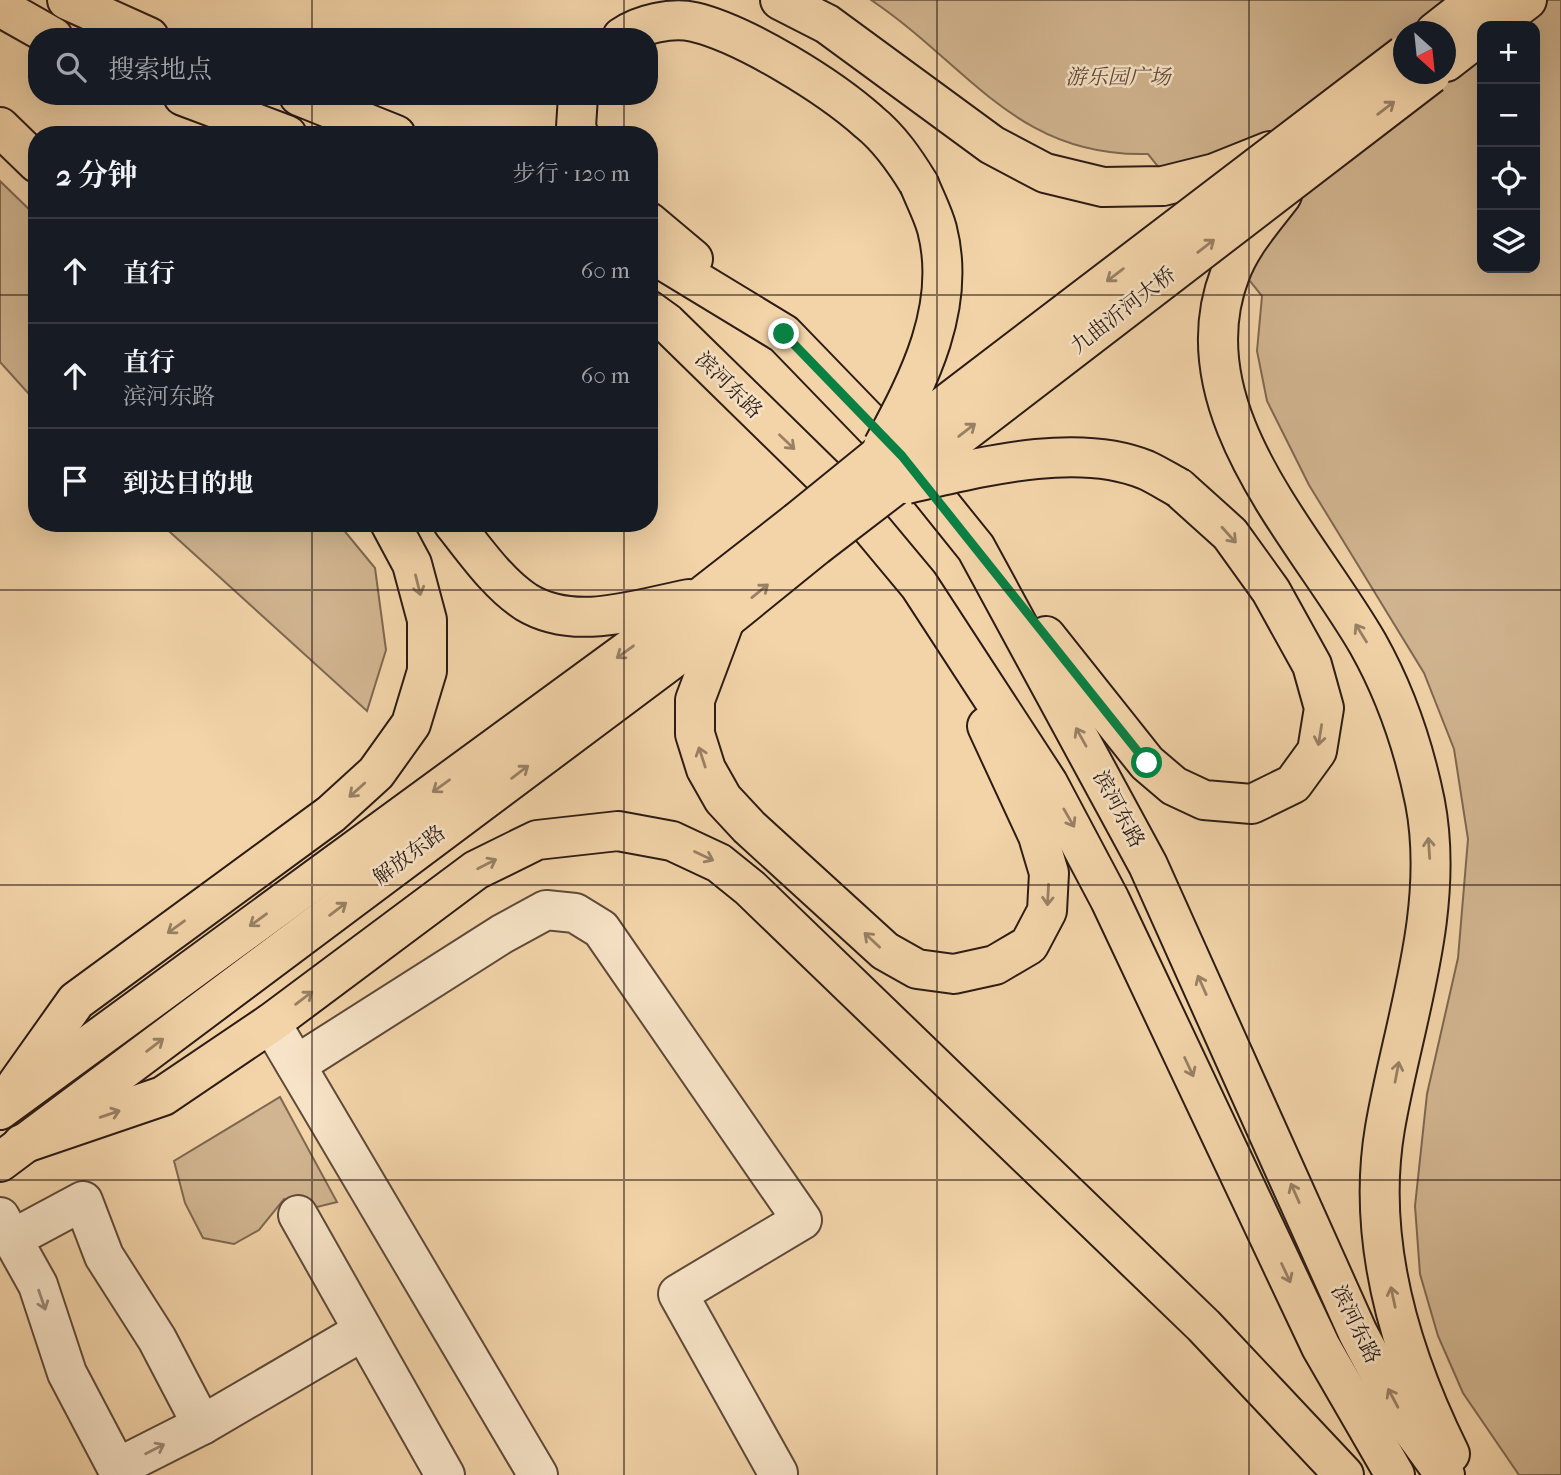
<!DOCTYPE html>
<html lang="zh">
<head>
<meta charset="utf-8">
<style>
	:root { --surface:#171b24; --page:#20242c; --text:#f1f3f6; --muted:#9ea1a6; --line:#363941 }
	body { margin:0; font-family:"IM FELL French Canon","Noto Serif SC",serif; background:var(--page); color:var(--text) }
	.controls { position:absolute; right:21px; top:21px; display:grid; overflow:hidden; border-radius:14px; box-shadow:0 7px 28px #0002 }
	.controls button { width:63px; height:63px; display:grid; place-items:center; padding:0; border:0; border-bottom:2px solid var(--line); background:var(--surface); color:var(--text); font:35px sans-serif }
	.compass { position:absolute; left:1393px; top:21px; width:63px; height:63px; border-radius:50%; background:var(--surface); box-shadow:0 7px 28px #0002; rotate:153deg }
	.stop { position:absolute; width:21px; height:21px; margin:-16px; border:5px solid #0b8043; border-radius:50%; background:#fff }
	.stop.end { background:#0b8043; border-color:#fff; box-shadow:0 2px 7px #0008 }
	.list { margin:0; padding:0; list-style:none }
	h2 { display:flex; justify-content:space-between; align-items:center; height:91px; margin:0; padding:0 28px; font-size:30px }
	h2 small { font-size:23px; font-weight:400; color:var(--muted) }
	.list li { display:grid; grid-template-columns:46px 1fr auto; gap:21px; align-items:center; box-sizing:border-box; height:105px; padding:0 28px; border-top:2px solid var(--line) }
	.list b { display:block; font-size:26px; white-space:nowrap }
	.list p { margin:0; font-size:23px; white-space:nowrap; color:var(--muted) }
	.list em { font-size:23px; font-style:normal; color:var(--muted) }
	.icon { flex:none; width:38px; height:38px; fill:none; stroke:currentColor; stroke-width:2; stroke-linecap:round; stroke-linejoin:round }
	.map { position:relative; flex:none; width:1561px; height:1475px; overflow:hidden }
	.search { position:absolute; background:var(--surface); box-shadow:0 7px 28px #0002; left:28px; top:28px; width:630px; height:77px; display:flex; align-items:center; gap:18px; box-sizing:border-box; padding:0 24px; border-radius:28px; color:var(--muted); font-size:26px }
	.panel { position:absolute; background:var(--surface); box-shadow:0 7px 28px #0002; left:28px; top:126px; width:630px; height:406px; border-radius:28px }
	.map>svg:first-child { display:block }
	.green { fill:#d1b590; stroke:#7e6852; stroke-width:2; fill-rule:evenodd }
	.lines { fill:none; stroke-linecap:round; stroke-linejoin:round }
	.minor-casing { stroke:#5e4a3a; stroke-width:42 }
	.major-casing { stroke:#2c1c15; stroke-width:42 }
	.minor { stroke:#f7e3c7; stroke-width:38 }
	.major { stroke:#f3d4a9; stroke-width:38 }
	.major-bridge-casing { stroke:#2c1c15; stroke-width:42; stroke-linecap:butt }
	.major-bridge { stroke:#f3d4a9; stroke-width:38 }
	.oneway { stroke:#998166 }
	.oneway2 { stroke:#9c8977 }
	.route { stroke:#0b8043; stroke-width:9 }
	.grid { fill:none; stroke:#2c1c15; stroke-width:2; stroke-opacity:0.55 }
	.labels { text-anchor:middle; stroke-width:5; stroke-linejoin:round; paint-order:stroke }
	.park-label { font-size:21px; font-style:italic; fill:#5e4a3a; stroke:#f7e3c7 }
	.street-label { font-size:21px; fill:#2c1c15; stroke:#f7e3c7 }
</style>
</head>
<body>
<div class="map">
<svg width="1561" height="1475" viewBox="0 0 1561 1475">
	<rect width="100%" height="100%" fill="#f3d4a9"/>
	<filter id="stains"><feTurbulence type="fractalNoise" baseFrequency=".00286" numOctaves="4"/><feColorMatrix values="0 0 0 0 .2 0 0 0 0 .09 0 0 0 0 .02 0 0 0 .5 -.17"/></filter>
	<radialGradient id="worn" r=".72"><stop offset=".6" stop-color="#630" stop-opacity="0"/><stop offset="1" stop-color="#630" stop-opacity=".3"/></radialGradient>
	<g class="green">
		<path d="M871,0H1561V1475H1519L1463,1393L1438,1336L1420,1274L1415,1206L1427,1094L1458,958L1468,839L1454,749L1424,673L1309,485L1267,401L1257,351L1262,296L1148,154C1017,158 968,65 871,0ZM1482,26H1535V268H1482ZM1404,32H1446V74H1404Z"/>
		<polygon points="0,181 37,217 37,403 0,362"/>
		<polygon points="160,523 338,523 375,568 386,650 367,711"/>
		<polygon points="280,1097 337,1202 317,1207 284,1199 259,1230 234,1244 203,1238 185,1203 174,1161"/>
	</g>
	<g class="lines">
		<g class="minor-casing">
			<g id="minor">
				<polyline points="271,1023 538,1475"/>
				<polyline points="296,1065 502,934 546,910 575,913 601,929 802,1220 678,1294 778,1473"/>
				<polyline points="298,1215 445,1475"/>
				<polyline points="0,1217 38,1285 67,1373 117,1468 202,1425 157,1339 104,1256 83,1201 14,1238"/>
				<polyline points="202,1425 363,1331"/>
			</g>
		</g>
		<g class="major-casing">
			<g id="major">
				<polyline points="67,0 149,37"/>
				<polyline points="780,0 827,24 992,145 1045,173 1103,187 1163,186 1215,173 1270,151"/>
				<polyline points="0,7 53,37"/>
				<polyline points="1492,26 1527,0"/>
				<polyline points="1435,32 1476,0"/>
				<path d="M622,37C640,24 672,17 694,22C745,34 830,87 869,122C890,139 905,161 919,184"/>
				<polyline points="1446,62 1482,34"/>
				<polyline points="183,96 287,135"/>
				<polyline points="299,96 396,135"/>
				<polyline points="578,96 576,127 579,135"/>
				<polyline points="0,127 37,163"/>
				<path d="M1282,195C1263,220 1241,244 1230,274C1178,409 1305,535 1368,644C1395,692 1414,748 1425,802C1446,910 1403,1023 1385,1128C1366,1239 1401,1355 1450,1454"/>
				<polyline points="649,222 693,259"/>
				<polyline points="649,252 784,334 902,456 976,548 1148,865 1358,1333 1403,1417 1445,1475"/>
				<polyline points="649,310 667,323 849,501 919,585 1048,783 1110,900 1321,1347 1395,1475"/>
				<path d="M453,523C474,549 497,583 526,602C575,632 637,609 689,599"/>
				<polyline points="725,620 695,700 695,734 706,769 723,799 749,827 885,951 917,969 954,974 995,965 1029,945 1047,911 1049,873 1038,836 987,726"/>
				<polyline points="1046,636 1147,763 1174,786 1204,800 1252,804 1293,784 1317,751 1324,708 1312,665 1271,591 1230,534 1179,488"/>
				<polyline points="17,1084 76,1001 331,814 376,773 411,724 427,671 427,620 412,564 390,523"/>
				<polyline points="0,1110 701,597 797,522"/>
				<polyline points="22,1144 163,1096 271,1023 476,870 537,840 618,831 672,841 719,863 750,888 1204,1326 1344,1475"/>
				<polyline points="0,1162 726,619 816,546"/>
			</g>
		</g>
		<use href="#minor" class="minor"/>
		<use href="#major" class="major"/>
		<g class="major-bridge-casing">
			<g id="major-bridge">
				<path d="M883,446C919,380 957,306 937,229C933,214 925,199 919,184"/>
				<path d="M907,484C977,468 1076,441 1146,470C1157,475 1168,482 1179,488"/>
				<polyline points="797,522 877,457 1404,55"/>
				<polyline points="816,546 1431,74"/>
			</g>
		</g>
		<use href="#major-bridge" class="major-bridge"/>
	</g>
	<defs><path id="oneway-shaft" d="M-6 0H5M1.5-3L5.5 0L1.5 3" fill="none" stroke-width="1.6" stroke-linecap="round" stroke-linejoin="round" transform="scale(1.75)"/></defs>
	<g class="oneway">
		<use href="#oneway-shaft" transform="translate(1386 108) rotate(-37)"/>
		<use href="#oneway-shaft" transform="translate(1206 246) rotate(-38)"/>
		<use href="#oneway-shaft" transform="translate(1115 275) rotate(143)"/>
		<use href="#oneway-shaft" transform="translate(967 430) rotate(-38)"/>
		<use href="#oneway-shaft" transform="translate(787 442) rotate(44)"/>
		<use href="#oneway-shaft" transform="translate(1229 535) rotate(48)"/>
		<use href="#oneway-shaft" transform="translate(418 585) rotate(76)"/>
		<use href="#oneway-shaft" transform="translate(760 591) rotate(-39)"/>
		<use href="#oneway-shaft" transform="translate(1361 633) rotate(-122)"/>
		<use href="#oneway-shaft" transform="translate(625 652) rotate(144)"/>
		<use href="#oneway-shaft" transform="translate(1320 735) rotate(99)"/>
		<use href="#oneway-shaft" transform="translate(1081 737) rotate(-119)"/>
		<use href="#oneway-shaft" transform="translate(702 757) rotate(-108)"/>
		<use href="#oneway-shaft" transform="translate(520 772) rotate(-37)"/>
		<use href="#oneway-shaft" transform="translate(441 786) rotate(144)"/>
		<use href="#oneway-shaft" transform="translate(357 790) rotate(138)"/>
		<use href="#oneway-shaft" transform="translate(1069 818) rotate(60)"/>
		<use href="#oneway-shaft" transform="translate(1429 848) rotate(-94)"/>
		<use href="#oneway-shaft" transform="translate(704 856) rotate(25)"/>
		<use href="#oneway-shaft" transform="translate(487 864) rotate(-27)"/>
		<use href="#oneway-shaft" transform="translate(1048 895) rotate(93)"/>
		<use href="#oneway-shaft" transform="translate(338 909) rotate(-37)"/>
		<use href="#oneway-shaft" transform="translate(258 920) rotate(144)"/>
		<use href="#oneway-shaft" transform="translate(176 927) rotate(144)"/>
		<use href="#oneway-shaft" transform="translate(872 940) rotate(-137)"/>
		<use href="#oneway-shaft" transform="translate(1202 985) rotate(-114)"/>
		<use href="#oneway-shaft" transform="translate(304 998) rotate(-37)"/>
		<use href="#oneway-shaft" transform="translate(155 1045) rotate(-37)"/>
		<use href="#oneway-shaft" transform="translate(1189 1067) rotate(65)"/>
		<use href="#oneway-shaft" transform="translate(1397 1072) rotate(-79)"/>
		<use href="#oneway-shaft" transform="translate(110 1114) rotate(-19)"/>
		<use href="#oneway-shaft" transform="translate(1295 1193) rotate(-114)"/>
		<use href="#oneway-shaft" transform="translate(1286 1273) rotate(65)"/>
		<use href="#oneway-shaft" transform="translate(1393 1297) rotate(-102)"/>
		<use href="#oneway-shaft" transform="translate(1393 1398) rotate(-118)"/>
	</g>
	<g class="oneway2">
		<use href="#oneway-shaft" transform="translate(42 1300) rotate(71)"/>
		<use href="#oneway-shaft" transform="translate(155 1449) rotate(-27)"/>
	</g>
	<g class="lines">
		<polyline class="route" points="784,334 902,456 1147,763"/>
	</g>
	<path class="grid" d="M312,0V37M624,0V37M937,0V1475M1249,0V1475M312,96V135M624,96V135M0,295H37M649,295H1561M312,523V1475M624,523V1475M0,590H1561M0,885H1561M0,1180H1561"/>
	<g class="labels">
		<g class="park-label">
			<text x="1118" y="84">游乐园广场</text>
		</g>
		<g class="street-label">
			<text transform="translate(1123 310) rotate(-38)" y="7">九曲沂河大桥</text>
			<text transform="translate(729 385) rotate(45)" y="7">滨河东路</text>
			<text transform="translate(1119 809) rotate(62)" y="7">滨河东路</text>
			<text transform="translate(409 855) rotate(-37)" y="7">解放东路</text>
			<text transform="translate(1356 1324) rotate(64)" y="7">滨河东路</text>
		</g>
	</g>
	<rect width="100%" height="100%" filter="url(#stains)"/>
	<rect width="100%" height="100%" fill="url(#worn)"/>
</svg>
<div class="controls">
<button>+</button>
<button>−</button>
<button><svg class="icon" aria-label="locate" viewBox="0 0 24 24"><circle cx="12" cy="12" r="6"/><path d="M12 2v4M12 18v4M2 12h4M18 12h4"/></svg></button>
<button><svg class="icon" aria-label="layers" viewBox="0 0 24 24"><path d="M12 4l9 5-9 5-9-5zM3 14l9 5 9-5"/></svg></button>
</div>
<svg class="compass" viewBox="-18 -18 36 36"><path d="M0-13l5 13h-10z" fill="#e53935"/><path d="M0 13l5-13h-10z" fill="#9ea1a6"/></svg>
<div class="stop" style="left:1147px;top:763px"></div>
<div class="stop end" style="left:784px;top:334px"></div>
<div class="search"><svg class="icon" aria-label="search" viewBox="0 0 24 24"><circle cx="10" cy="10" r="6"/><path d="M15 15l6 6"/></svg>搜索地点</div>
<section class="panel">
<h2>2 分钟<small>步行 · 120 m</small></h2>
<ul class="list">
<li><svg class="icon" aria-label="ahead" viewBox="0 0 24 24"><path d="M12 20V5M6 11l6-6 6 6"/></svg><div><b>直行</b></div><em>60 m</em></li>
<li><svg class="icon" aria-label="ahead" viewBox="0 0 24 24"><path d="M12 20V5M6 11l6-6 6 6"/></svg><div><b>直行</b><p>滨河东路</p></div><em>60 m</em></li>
<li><svg class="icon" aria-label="arrive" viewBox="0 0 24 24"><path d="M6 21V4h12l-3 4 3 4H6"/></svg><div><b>到达目的地</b></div></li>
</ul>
</section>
</div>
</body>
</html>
